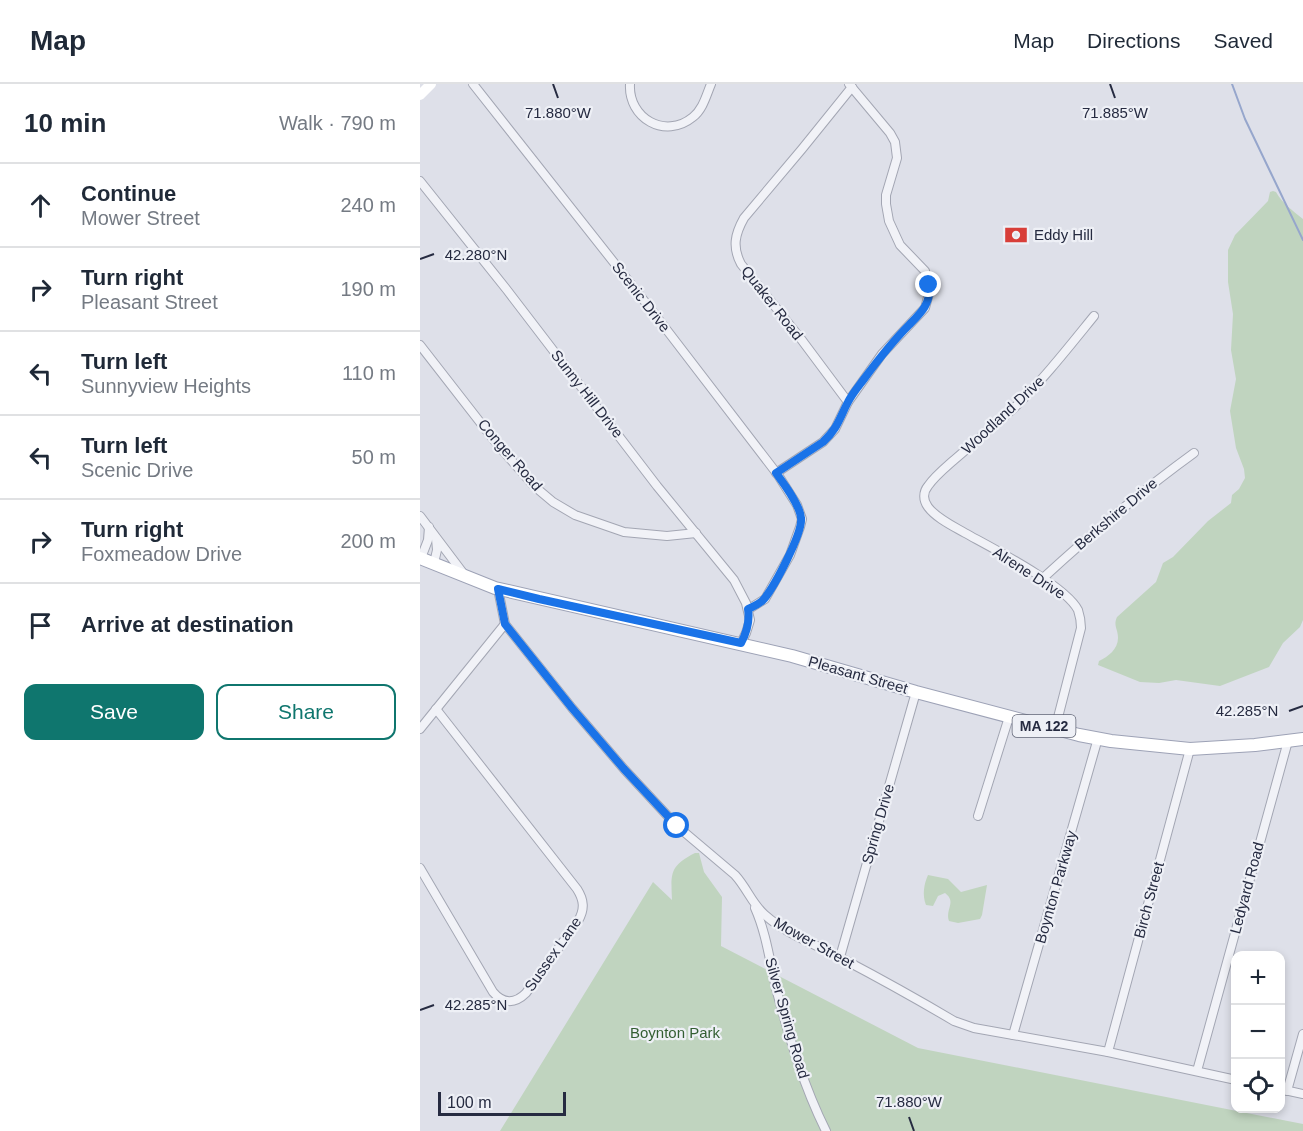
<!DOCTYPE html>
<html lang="en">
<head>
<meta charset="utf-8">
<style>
	:root { --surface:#fff; --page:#f6f6f7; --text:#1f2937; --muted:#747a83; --line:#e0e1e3; --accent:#0f766e }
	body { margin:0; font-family:Helvetica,sans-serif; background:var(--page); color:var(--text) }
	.controls { position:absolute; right:18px; bottom:18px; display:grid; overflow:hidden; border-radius:12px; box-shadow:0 3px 9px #0003 }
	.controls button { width:54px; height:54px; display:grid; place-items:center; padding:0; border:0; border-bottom:2px solid var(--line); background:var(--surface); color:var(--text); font:30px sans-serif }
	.scale { position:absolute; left:18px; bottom:15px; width:128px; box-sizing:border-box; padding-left:6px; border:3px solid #262b41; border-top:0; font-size:16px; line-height:21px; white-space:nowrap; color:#262b41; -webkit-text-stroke:4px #eef0f6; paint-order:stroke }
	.stop { position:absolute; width:18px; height:18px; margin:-14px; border:4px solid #1a73e8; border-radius:50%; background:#fff }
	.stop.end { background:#1a73e8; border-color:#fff; box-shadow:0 2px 6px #0008 }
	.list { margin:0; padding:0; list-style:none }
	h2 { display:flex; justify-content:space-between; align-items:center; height:78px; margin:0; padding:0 24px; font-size:26px }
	h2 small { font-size:20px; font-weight:400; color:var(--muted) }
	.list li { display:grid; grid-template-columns:39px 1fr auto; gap:18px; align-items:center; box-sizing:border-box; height:84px; padding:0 24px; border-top:2px solid var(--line) }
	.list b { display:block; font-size:22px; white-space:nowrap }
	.list p { margin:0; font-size:20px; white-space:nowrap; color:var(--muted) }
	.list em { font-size:20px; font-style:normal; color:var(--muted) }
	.actions { display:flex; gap:12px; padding:18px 24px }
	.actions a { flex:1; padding:14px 0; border:2px solid var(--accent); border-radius:12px; text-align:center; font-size:21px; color:var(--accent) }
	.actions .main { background:var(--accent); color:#fff }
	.icon { flex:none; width:33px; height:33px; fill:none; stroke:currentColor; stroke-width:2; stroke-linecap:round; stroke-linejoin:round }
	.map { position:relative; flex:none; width:883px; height:1047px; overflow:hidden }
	header { display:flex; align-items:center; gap:36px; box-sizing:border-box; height:84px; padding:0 30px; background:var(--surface); border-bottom:2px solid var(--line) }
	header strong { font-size:28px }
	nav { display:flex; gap:33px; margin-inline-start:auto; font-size:21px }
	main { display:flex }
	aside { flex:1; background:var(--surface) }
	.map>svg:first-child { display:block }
	.green { fill:#c0d4bf }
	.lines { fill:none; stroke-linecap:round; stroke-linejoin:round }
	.stream { stroke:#96a6cc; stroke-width:2 }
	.street-casing { stroke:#a3a6b3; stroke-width:10 }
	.primary-casing { stroke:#9da2b6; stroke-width:14 }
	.street { stroke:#f1f2f7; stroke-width:8 }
	.secondary { stroke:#fff; stroke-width:10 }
	.primary { stroke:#fff; stroke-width:12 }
	.route { stroke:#1a73e8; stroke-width:8 }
	.ticks { fill:none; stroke:#262b41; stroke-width:2 }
	.labels { text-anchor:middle; stroke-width:4.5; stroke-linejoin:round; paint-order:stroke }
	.shield { fill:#eef0f6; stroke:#626677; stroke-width:1.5 }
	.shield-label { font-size:14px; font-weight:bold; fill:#262b41 }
	.poi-label { font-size:15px; fill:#262b41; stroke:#eef0f6; text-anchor:start }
	.street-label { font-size:15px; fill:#262b41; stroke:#eef0f6 }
	.park-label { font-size:15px; fill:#335e32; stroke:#eef0f6 }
	.ticks-label { font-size:15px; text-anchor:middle; fill:#262b41; stroke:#eef0f6; stroke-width:4.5; stroke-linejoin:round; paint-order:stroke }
</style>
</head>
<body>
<header>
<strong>Map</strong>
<nav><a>Map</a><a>Directions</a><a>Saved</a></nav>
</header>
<main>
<aside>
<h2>10 min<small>Walk · 790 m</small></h2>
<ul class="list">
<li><svg class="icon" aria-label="ahead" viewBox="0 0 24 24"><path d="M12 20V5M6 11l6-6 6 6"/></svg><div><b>Continue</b><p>Mower Street</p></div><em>240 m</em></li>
<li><svg class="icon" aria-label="right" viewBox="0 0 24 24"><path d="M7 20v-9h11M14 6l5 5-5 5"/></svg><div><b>Turn right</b><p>Pleasant Street</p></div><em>190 m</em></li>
<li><svg class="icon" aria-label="left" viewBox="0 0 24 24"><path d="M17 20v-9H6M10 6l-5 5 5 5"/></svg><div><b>Turn left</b><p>Sunnyview Heights</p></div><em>110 m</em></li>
<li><svg class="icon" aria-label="left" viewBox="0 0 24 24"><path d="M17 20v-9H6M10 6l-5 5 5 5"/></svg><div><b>Turn left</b><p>Scenic Drive</p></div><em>50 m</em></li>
<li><svg class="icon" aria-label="right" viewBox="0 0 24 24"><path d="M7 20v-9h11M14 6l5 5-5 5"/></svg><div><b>Turn right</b><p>Foxmeadow Drive</p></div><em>200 m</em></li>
<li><svg class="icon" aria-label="arrive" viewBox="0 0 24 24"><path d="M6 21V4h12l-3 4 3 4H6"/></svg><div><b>Arrive at destination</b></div></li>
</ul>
<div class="actions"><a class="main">Save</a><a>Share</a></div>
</aside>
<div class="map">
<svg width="883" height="1047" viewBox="0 0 883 1047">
	<rect width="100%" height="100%" fill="#dee0e9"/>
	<g class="green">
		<path d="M853,107L856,108C862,119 873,127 883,135V536L880,543L863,559L849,583L800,602L756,596L739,599L720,598L678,581L679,577C688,573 698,565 698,554C698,545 693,542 697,533L736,498L743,479L753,473L788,437L811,419L812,411L819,405L825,394L824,385L816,364L810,327L816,295L811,266L813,230L808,198V166L815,151L848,117L850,108Z"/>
		<path d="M275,769H279L284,788L302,813L301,862L498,964L883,1040V1047H80L233,798L252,816C251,790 249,782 275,769Z"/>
		<path d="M508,791L528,795L541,808L567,801L562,831L560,835L538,839L529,837C525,825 537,818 525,809L518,812L513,822L506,821C502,811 504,800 508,791Z"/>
	</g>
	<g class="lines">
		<polyline class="stream" points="812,0 825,35 883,156"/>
		<g class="street-casing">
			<g id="street">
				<polyline points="53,0 233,228 358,391 377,421 382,435 380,443 370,471 345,515 329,525"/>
				<path d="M210,0C208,34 245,56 273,33C283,25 286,12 291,0"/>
				<polyline points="0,97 87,206 237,402 314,496 326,519 330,536 326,549 321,559"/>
				<polyline points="0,261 77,360 114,402 133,418 155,431 204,448 247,452 276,449"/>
				<path d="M428,318L381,255L321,180C312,163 315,150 324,134L382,65L432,3"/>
				<polyline points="356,389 403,358 415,345 428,318 462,270 505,224 510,206 505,187 480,161 469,137 466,120 466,111 477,74 475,58 470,49 429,0"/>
				<polyline points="0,432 43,489"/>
				<polyline points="1,474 8,456 9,443"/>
				<polyline points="14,479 17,466 16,455"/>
				<path d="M622,495C671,450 720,408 774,369"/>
				<path d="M78,505L85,540L152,624L204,685L257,742L315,791C327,804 332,820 345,831C366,850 397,861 421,874C459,894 497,915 534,937L554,944L688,968L816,996"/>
				<polyline points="0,645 85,540"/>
				<path d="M635,645L661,544C661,538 660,532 658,526C645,501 572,464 545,449C533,442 516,434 508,423C503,416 503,408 508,402C515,392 525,384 534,376C554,359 573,342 593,325C623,296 648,264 674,232"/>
				<polyline points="558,732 589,633"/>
				<path d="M0,784L73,908C83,920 95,920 106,909L158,837C165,825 164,816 157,805L16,625"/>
				<path d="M335,824C347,851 350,880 357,908C370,956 384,1003 406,1047"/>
				<polyline points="420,873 496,608"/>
				<polyline points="593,951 678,654"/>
				<polyline points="688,968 770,665"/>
				<polyline points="777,987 868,657"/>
				<polyline points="860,1005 883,1010"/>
				<polyline points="867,1007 883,950"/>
			</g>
		</g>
		<g class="primary-casing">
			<polyline id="primary" points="0,474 75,504 372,572 496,608 659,651 691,657 770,665 835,661 883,655"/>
		</g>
		<use href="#street" class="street"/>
		<polyline class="secondary" points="0,11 11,0"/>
		<use href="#primary" class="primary"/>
	</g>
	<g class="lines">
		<path class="route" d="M257,742L204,685L152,624L85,540L78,505L119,515L321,559C327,548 330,538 328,525C334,522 340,520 344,515C354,503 383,449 381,434C380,421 364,400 356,389L403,358C418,344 419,335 428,318C432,310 438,303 444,295C458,276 472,258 489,241C501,229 511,220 509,201"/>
	</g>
	<path class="ticks" d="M133,0L138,14M690,0L695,14M0,175L14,170M869,627L883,622M0,926L14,921M489,1033L494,1047"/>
	<defs>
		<g id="bank-bare" transform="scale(1.8)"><path d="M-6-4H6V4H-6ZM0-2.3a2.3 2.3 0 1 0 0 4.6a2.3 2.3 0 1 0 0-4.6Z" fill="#d83e39" stroke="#eef0f6" stroke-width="2.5" paint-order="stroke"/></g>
	</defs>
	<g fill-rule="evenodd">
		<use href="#bank-bare" x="596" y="151"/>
	</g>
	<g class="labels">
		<rect class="shield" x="592.5" y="631" width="63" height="22" rx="4.5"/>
		<g class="shield-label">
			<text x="624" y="647">MA 122</text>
		</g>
		<g class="poi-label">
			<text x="614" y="156">Eddy Hill</text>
		</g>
		<g class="street-label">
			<text transform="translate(221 213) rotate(52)" y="5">Scenic Drive</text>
			<text transform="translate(352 219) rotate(52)" y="5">Quaker Road</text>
			<text transform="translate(167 310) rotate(52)" y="5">Sunny Hill Drive</text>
			<text transform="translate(583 331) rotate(-43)" y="5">Woodland Drive</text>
			<text transform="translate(90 371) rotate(49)" y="5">Conger Road</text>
			<text transform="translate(696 430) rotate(-40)" y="5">Berkshire Drive</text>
			<text transform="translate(609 489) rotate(33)" y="5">Alrene Drive</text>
			<text transform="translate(438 591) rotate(16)" y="5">Pleasant Street</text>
			<text transform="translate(458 740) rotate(-74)" y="5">Spring Drive</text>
			<text transform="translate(636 803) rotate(-74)" y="5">Boynton Parkway</text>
			<text transform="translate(827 804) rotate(-75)" y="5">Ledyard Road</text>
			<text transform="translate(729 816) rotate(-75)" y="5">Birch Street</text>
			<text transform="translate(394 859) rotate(29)" y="5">Mower Street</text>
			<text transform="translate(133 870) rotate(-55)" y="5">Sussex Lane</text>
			<text transform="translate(367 934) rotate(74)" y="5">Silver Spring Road</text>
		</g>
		<g class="park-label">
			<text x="255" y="954">Boynton Park</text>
		</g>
	</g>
	<g class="ticks-label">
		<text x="138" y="34">71.880°W</text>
		<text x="695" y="34">71.885°W</text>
		<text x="56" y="176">42.280°N</text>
		<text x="827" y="632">42.285°N</text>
		<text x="56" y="926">42.285°N</text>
		<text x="489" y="1023">71.880°W</text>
	</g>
</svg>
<div class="controls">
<button>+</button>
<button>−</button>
<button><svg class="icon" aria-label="locate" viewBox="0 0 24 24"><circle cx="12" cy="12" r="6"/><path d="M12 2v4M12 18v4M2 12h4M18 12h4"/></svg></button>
</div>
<div class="scale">100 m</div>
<div class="stop" style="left:257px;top:742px"></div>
<div class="stop end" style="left:509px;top:201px"></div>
</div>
</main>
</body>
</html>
